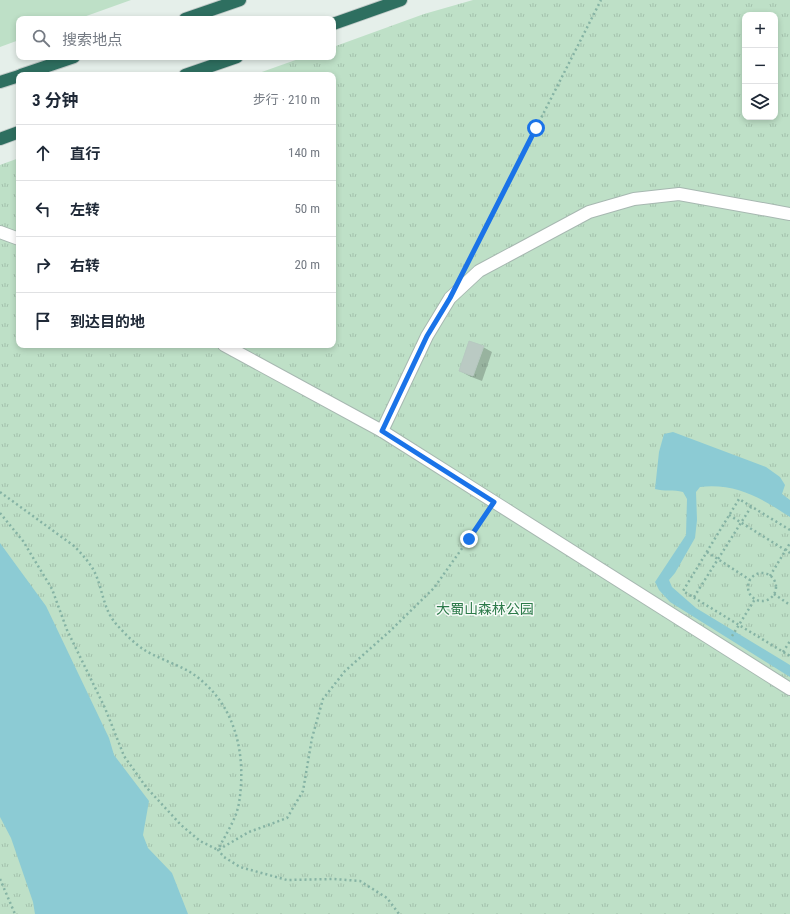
<!DOCTYPE html>
<html lang="zh">
<head>
<meta charset="utf-8">
<style>
	:root { --surface:#fff; --page:#f2f2f3; --text:#1f2937; --muted:#747a83; --line:#e0e1e3 }
	body { margin:0; font-family:"Roboto Condensed","Noto Sans SC",sans-serif; background:var(--page); color:var(--text) }
	.controls { position:absolute; right:12px; top:12px; display:grid; overflow:hidden; border-radius:8px; box-shadow:0 2px 6px #0003 }
	.controls button { width:36px; height:36px; display:grid; place-items:center; padding:0; border:0; border-bottom:1px solid var(--line); background:var(--surface); color:var(--text); font:20px sans-serif }
	.stop { position:absolute; width:12px; height:12px; margin:-9px; border:3px solid #1a73e8; border-radius:50%; background:#fff }
	.stop.end { background:#1a73e8; border-color:#fff; box-shadow:0 1px 4px #0008 }
	.list { margin:0; padding:0; list-style:none }
	h2 { display:flex; justify-content:space-between; align-items:center; height:52px; margin:0; padding:0 16px; font-size:17px }
	h2 small { font-size:13px; font-weight:400; color:var(--muted) }
	.list li { display:grid; grid-template-columns:26px 1fr auto; gap:12px; align-items:center; box-sizing:border-box; height:56px; padding:0 16px; border-top:1px solid var(--line) }
	.list b { display:block; font-size:15px; white-space:nowrap }
	.list em { font-size:13px; font-style:normal; color:var(--muted) }
	.icon { flex:none; width:22px; height:22px; fill:none; stroke:currentColor; stroke-width:2; stroke-linecap:round; stroke-linejoin:round }
	.map { position:relative; flex:none; width:790px; height:914px; overflow:hidden }
	.search { position:absolute; background:var(--surface); box-shadow:0 2px 6px #0003; left:16px; top:16px; width:320px; height:44px; display:flex; align-items:center; gap:10px; box-sizing:border-box; padding:0 14px; border-radius:8px; color:var(--muted); font-size:15px }
	.panel { position:absolute; background:var(--surface); box-shadow:0 2px 6px #0003; left:16px; top:72px; width:320px; height:276px; border-radius:8px }
	.map>svg:first-child { display:block }
	.green { fill:#bee0c7 }
	.park { fill:url(#park-tufts); fill-rule:evenodd }
	.water { fill:#8ccbd4 }
	.shadow { fill:#0003 }
	.building { fill:#bacac3; stroke:#b7c9c1 }
	.lines { fill:none; stroke-linecap:round; stroke-linejoin:round }
	.minor-casing { stroke:#a7b8b1; stroke-width:14 }
	.highway-casing { stroke:#c1cac8; stroke-width:14 }
	.path { stroke:#85b3a4; stroke-width:2.5; stroke-dasharray:2 3; stroke-linecap:butt }
	.minor { stroke:#fff; stroke-width:12 }
	.highway { stroke:#2e6f60; stroke-width:12 }
	.route { stroke:#1a73e8; stroke-width:5 }
	.labels { text-anchor:middle; stroke-width:3; stroke-linejoin:round; paint-order:stroke }
	.park-label { font-size:14px; fill:#2c7a49; stroke:#f6fbf8 }
</style>
</head>
<body>
<div class="map">
<svg width="790" height="914" viewBox="0 0 790 914">
	<defs>
		<pattern id="park-tufts" width="24" height="20" patternUnits="userSpaceOnUse"><rect width="24" height="20" fill="#bee0c7"/><path d="M3 7l-1-3M5 7V3M7 7l1-3M15 17l-1-3M17 17v-4M19 17l1-3" fill="none" stroke="#a3c1ac"/></pattern>
	</defs>
	<rect width="100%" height="100%" fill="#e5efea"/>
	<polygon class="green" points="0,0 131,0 78,19 19,19 19,40 0,47"/>
	<path class="park" d="M473,0H790V914H0V165L19,158V345H333V75H253L304,57H333V47L424,14ZM745,15H775V117H745Z"/>
	<g class="water">
		<path d="M673,432L766,467L780,477L785,485L782,494L790,500V517C761,498 736,483 700,487L696,492L697,520L695,538L675,573L669,580L672,587L696,608L790,665V677L670,602L659,590L655,582L686,535L687,499L683,492C674,489 664,492 655,489L659,452L664,434Z"/>
		<polygon points="0,543 46,606 109,738 114,755 149,801 143,835 148,848 172,873 188,914 35,914 33,902 11,838 0,817"/>
	</g>
	<polygon class="shadow" points="483,347 492,352 482,381 469,376 460,371"/>
	<polygon class="building" points="469,341 484,346 473,376 459,371"/>
	<g class="lines">
		<g class="minor-casing">
			<g id="minor">
				<polyline points="0,232 19,239"/>
				<polyline points="224,345 382,431 790,689"/>
				<polyline points="382,431 427,336 450,298 479,271 589,212 634,199 679,194 790,214"/>
			</g>
		</g>
		<g class="highway-casing">
			<g id="highway">
				<polyline points="185,19 240,0"/>
				<polyline points="333,24 401,0"/>
				<polyline points="21,75 74,57"/>
				<polyline points="185,75 237,57"/>
				<polyline points="0,82 19,76"/>
				<polyline points="0,139 19,132"/>
			</g>
		</g>
		<g class="path">
			<polyline points="469,260 601,0"/>
			<path d="M0,492L74,546C83,555 91,564 96,575C103,592 104,611 117,625C125,634 136,645 146,651C160,659 176,664 190,672C235,701 247,753 239,803C236,820 225,835 218,850L224,857L240,867L287,880L334,879L360,881L387,898L399,914"/>
			<polyline points="0,513 23,541 52,589 67,630 105,708 124,756 146,787 181,825 200,841 218,850 249,832 287,818 303,791 312,738 323,699 345,671 390,631 434,588 487,513"/>
			<polyline points="729,515 790,553"/>
			<polyline points="790,530 739,499 683,591 790,656"/>
			<polyline points="707,552 750,580"/>
			<circle cx="762" cy="587" r="14"/>
			<polyline points="770,576 790,543"/>
			<polyline points="774,594 790,605"/>
			<polyline points="694,597 751,507"/>
			<polyline points="732,636 755,599"/>
			<polyline points="783,652 790,641"/>
			<polyline points="0,879 15,914"/>
		</g>
		<use href="#minor" class="minor"/>
		<use href="#highway" class="highway"/>
	</g>
	<g class="lines">
		<polyline class="route" points="469,539 494,502 382,431 427,336 450,298 536,128"/>
	</g>
	<g class="labels">
		<g class="park-label">
			<text x="485" y="614">大蜀山森林公园</text>
		</g>
	</g>
</svg>
<div class="controls">
<button>+</button>
<button>−</button>
<button><svg class="icon" aria-label="layers" viewBox="0 0 24 24"><path d="M12 4l9 5-9 5-9-5zM3 14l9 5 9-5"/></svg></button>
</div>
<div class="stop" style="left:536px;top:128px"></div>
<div class="stop end" style="left:469px;top:539px"></div>
<div class="search"><svg class="icon" aria-label="search" viewBox="0 0 24 24"><circle cx="10" cy="10" r="6"/><path d="M15 15l6 6"/></svg>搜索地点</div>
<section class="panel">
<h2>3 分钟<small>步行 · 210 m</small></h2>
<ul class="list">
<li><svg class="icon" aria-label="ahead" viewBox="0 0 24 24"><path d="M12 20V5M6 11l6-6 6 6"/></svg><div><b>直行</b></div><em>140 m</em></li>
<li><svg class="icon" aria-label="left" viewBox="0 0 24 24"><path d="M17 20v-9H6M10 6l-5 5 5 5"/></svg><div><b>左转</b></div><em>50 m</em></li>
<li><svg class="icon" aria-label="right" viewBox="0 0 24 24"><path d="M7 20v-9h11M14 6l5 5-5 5"/></svg><div><b>右转</b></div><em>20 m</em></li>
<li><svg class="icon" aria-label="arrive" viewBox="0 0 24 24"><path d="M6 21V4h12l-3 4 3 4H6"/></svg><div><b>到达目的地</b></div></li>
</ul>
</section>
</div>
</body>
</html>
